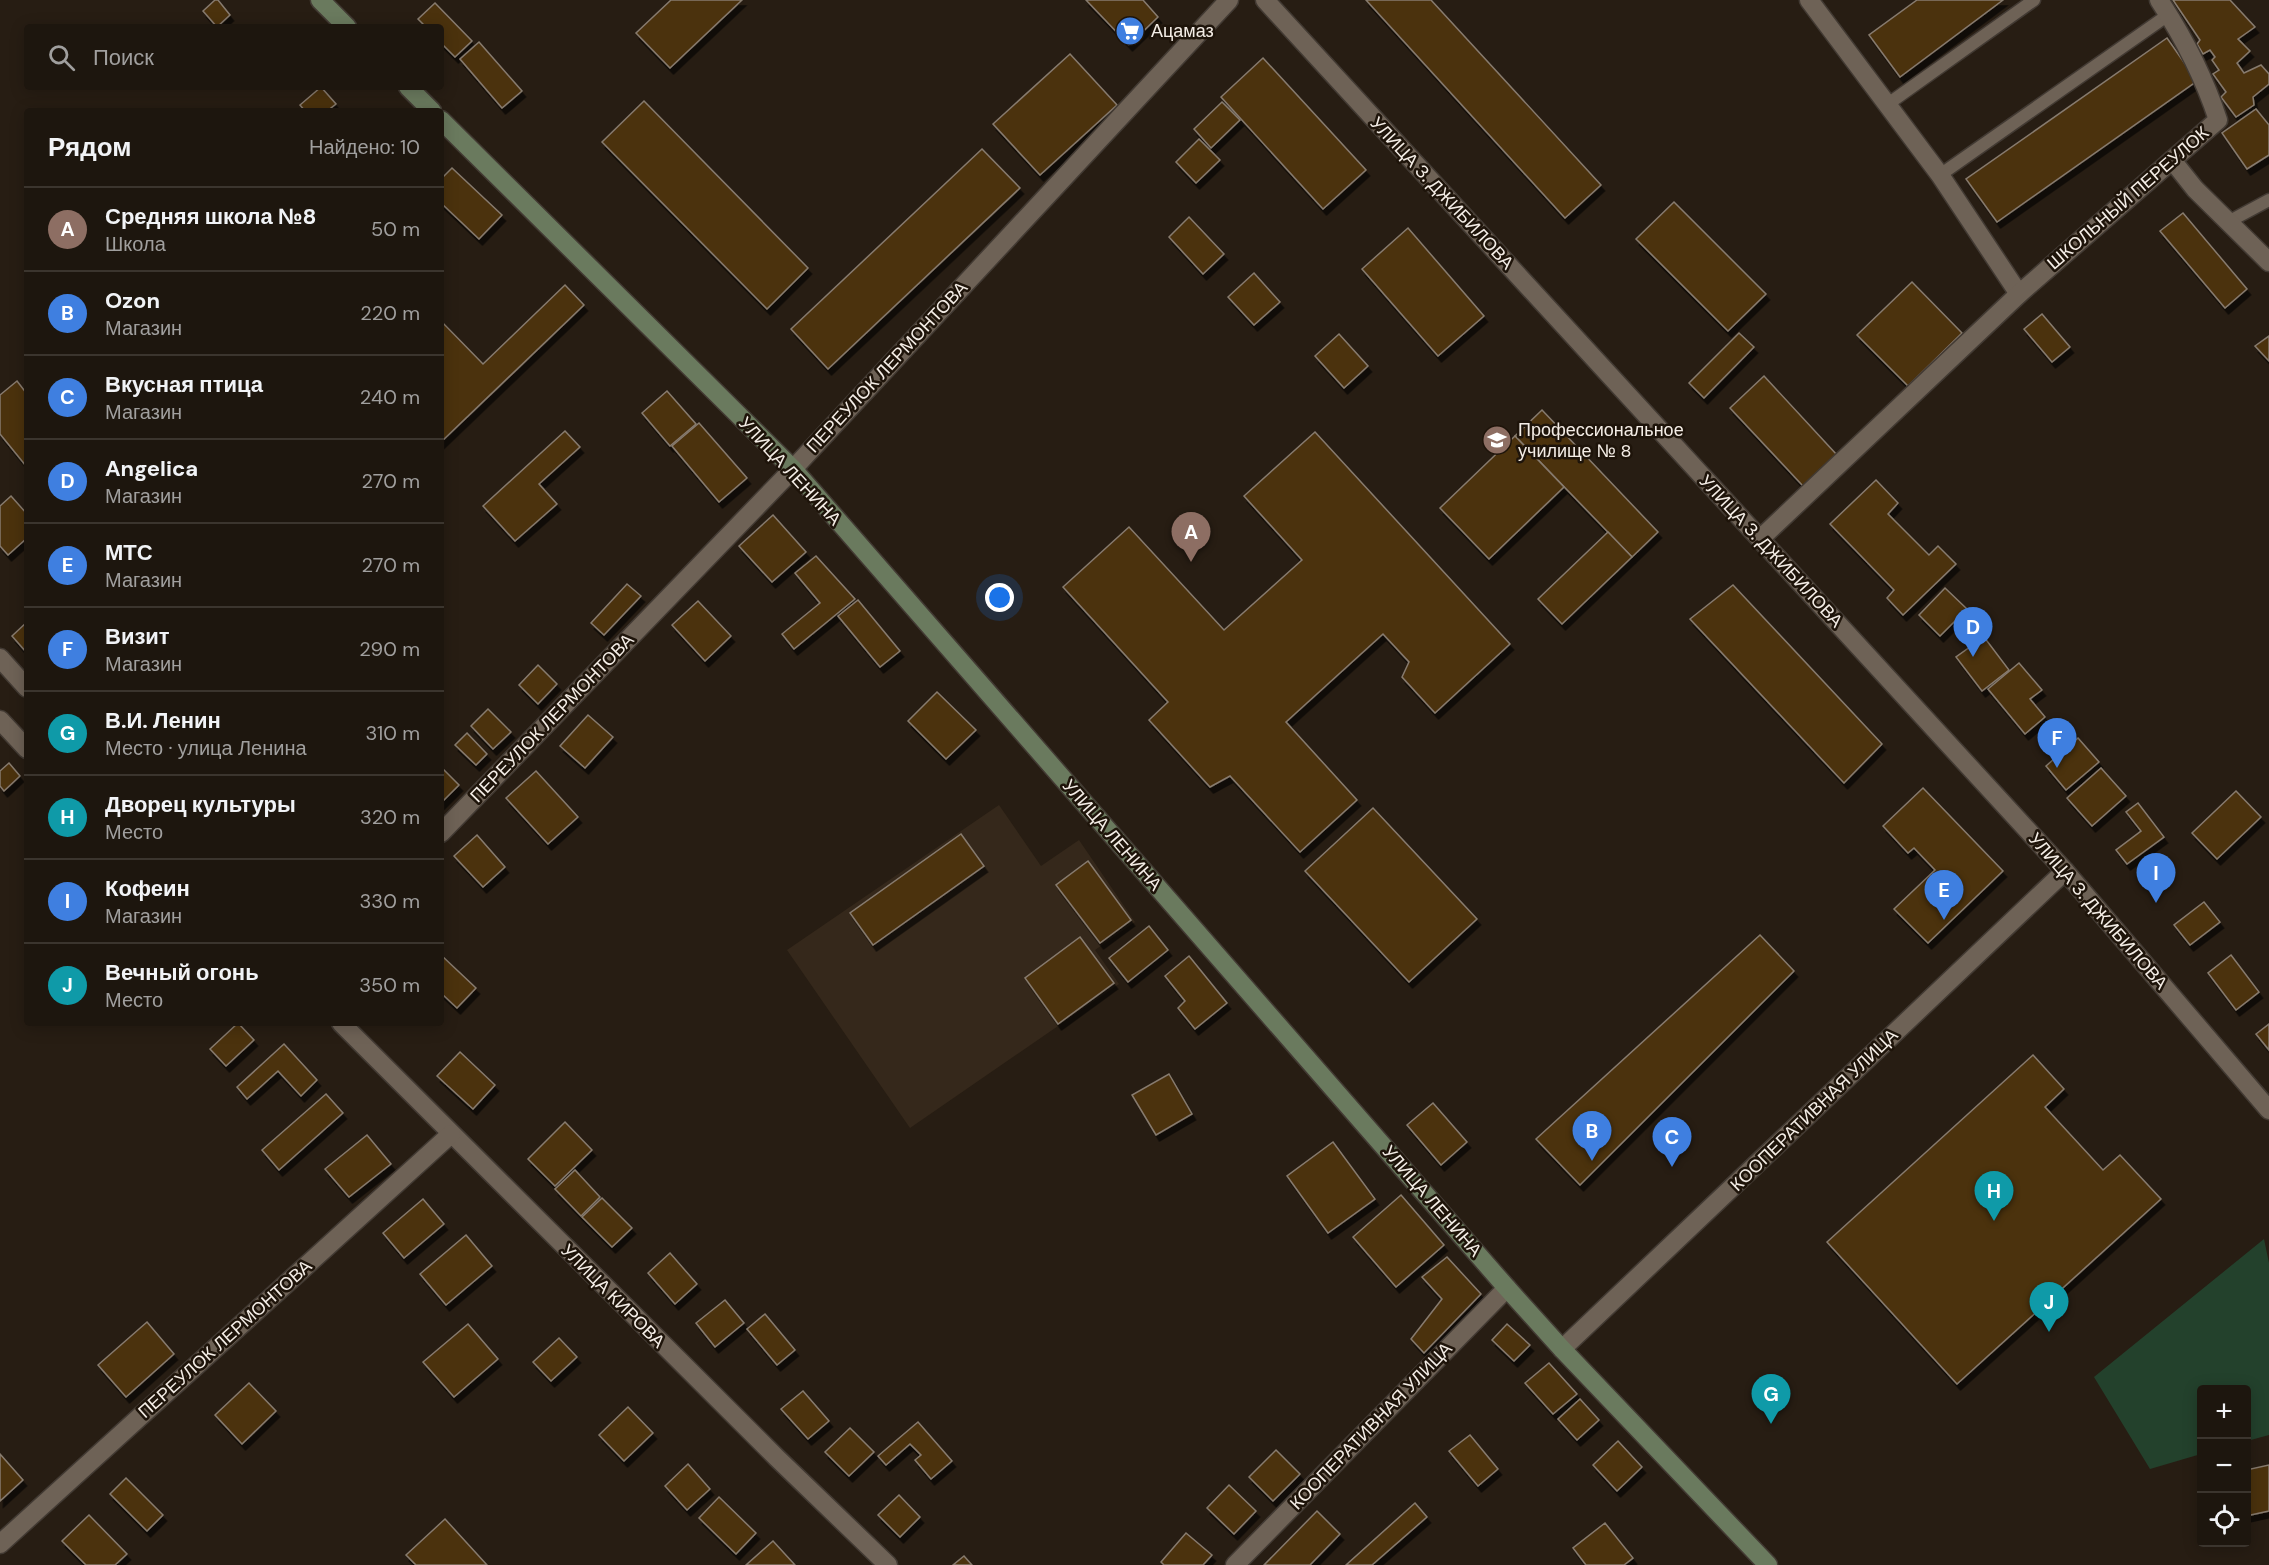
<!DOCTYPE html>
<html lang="ru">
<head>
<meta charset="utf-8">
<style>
	:root { --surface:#1d160e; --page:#2a231c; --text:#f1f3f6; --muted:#a09f9e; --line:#3b352e; --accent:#2563eb }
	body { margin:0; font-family:"DM Sans",sans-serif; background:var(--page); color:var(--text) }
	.controls { position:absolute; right:18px; bottom:18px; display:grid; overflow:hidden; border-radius:6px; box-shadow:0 3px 15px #0003 }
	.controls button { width:54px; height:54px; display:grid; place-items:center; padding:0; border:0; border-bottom:2px solid var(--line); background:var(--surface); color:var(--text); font:30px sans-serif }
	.you { position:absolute; left:1000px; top:598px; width:21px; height:21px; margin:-15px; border:4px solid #fff; border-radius:50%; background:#1a73e8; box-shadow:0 0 0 9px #1a73e833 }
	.badge { display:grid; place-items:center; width:39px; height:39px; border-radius:50%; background:var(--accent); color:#fff; font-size:20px; font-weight:700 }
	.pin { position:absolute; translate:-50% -50px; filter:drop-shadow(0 2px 3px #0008) }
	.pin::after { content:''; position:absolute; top:32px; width:21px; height:18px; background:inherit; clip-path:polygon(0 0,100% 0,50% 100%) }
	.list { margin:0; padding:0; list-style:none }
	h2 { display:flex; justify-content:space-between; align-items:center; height:78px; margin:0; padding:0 24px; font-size:26px }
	h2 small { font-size:20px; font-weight:400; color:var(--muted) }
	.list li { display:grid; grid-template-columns:39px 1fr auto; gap:18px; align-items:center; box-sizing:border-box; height:84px; padding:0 24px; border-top:2px solid var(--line) }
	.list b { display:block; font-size:22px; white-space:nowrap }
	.list p { margin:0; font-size:20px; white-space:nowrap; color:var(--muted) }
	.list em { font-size:20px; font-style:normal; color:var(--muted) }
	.icon { flex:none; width:33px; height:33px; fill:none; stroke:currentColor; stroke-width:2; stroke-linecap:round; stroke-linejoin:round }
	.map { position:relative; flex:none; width:2269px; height:1565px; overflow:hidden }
	.search { position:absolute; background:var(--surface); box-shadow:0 3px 15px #0003; left:24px; top:24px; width:420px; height:66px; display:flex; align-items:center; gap:15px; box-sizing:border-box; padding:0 21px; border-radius:6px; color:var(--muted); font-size:22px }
	.panel { position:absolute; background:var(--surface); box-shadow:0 3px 15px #0003; left:24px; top:108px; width:420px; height:918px; border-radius:6px }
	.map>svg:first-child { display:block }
	.commercial { fill:#35281b }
	.green { fill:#23412c }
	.building { fill:#4c3110; stroke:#877b6e; stroke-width:1.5; filter:url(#shadow) }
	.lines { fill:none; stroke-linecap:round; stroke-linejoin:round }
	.lane-casing { stroke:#423a33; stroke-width:15 }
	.street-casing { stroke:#423a33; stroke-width:21 }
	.secondary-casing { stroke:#423a33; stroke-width:21 }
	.lane { stroke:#6e6256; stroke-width:12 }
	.street { stroke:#6e6256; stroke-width:18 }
	.secondary { stroke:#6a7a5e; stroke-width:18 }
	.labels { text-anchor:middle; stroke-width:5; stroke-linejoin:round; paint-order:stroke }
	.poi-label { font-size:18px; fill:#f4ede6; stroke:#1e140a; text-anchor:start }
	.street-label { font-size:18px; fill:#f4ede6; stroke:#1e140a }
</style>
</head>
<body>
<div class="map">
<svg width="2269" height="1565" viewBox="0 0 2269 1565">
	<defs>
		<filter id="shadow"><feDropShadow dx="3.5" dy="6" stdDeviation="0" flood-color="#0009"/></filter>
	</defs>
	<rect width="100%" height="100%" fill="#271d13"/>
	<polygon class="commercial" points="999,805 1041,866 1079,840 1135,922 1095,950 1119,984 910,1128 787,950"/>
	<polygon class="green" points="2264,1239 2269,1263 2269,1435 2247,1441 2246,1390 2202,1390 2201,1454 2150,1469 2094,1377"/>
	<g class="building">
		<polygon points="215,0 218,0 230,15 217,27 203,11"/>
		<polygon points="671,0 742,0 670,68 636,33"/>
		<polygon points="1086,0 1143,0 1158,17 1129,45"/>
		<polygon points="1366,0 1431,0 1601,185 1565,218"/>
		<polygon points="1917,0 2003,0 1900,77 1869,35"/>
		<polygon points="2173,0 2230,0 2255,27 2238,39 2250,51 2237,63 2244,73 2261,65 2269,74 2269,84 2253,97 2254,105 2236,117 2221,97 2226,92 2213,74 2219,70 2212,60 2215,57 2210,50 2203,54 2197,44 2200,40"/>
		<polygon points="435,3 472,41 455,57 441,43 441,27 426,27 418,19"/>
		<polygon points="2167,38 2197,81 1997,222 1966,179"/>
		<polygon points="479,42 522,91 502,108 460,59"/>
		<polygon points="1070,54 1117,105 1040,175 993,124"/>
		<polygon points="1263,58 1366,170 1323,209 1221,97"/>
		<polygon points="321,87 336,104 327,111 305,111 300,105"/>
		<polygon points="644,101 808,268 767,309 602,142"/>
		<polygon points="1222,102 1240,120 1211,148 1194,129"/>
		<polygon points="2256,109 2269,125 2269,155 2247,169 2222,133"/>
		<polygon points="1199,139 1220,160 1196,183 1176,162"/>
		<polygon points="982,149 1020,188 828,369 791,329"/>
		<polygon points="452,168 502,215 479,239 441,203 441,179"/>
		<polygon points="1674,202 1766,294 1728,331 1636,239"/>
		<polygon points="2183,213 2247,289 2225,308 2160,231"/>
		<polygon points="1189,217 1224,254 1203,274 1169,237"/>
		<polygon points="1408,228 1484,316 1438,356 1362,269"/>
		<polygon points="1254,273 1280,302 1254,325 1228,297"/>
		<polygon points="1912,282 1962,333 1908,386 1857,335"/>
		<polygon points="565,285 584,305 441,442 441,321 483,364"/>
		<polygon points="2042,314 2070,347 2052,362 2024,329"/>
		<polygon points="1739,333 1754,347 1704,398 1689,383"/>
		<polygon points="1339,334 1368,366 1344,388 1315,356"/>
		<polygon points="2269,336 2269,361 2255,346"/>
		<polygon points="1764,376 1837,455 1803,486 1730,408"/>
		<polygon points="17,381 27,394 26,466 0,434 0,395"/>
		<polygon points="667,391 696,424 670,446 642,413"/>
		<polygon points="1542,410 1658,532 1632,557 1515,436"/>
		<polygon points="699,423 747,478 719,502 672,446"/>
		<polygon points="565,431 580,447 539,484 557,504 515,541 483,506"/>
		<polygon points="1315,432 1510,644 1435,713 1402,677 1409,662 1383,634 1286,722 1357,800 1300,852 1230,776 1210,787 1149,720 1168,702 1063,587 1129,527 1224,630 1302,560 1244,496"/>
		<polygon points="1515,436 1564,487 1489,559 1440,508"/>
		<polygon points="1876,480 1898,503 1888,514 1929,555 1938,546 1956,564 1903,615 1887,598 1894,590 1830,524"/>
		<polygon points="11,496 27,514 27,538 8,555 0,546 0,506"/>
		<polygon points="773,515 806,552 772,582 739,546"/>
		<polygon points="1608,532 1632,557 1562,624 1538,599"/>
		<polygon points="816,556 855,599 794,649 782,634 820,603 795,573"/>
		<polygon points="627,584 641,596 604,635 591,623"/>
		<polygon points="1733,585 1882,744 1844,783 1690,619"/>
		<polygon points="1945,588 1967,609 1940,636 1919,615"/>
		<polygon points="858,600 900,651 880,667 838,616"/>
		<polygon points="698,601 731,636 705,661 672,625"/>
		<polygon points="27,622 27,653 12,636"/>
		<polygon points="1984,637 2009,670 1982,691 1956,657"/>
		<polygon points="2019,663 2042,690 2030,699 2045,717 2025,734 1988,689"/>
		<polygon points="538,665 557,684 538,704 519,685"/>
		<polygon points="937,692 976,730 946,759 908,721"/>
		<polygon points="488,709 511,732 493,749 471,726"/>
		<polygon points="588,715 613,737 585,768 560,746"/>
		<polygon points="467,733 487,754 476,765 455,745"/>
		<polygon points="2078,738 2099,762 2066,790 2046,766"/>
		<polygon points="9,763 20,776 4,791 0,786 0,771"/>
		<polygon points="441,767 459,785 441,803"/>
		<polygon points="2101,768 2126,796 2092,826 2067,798"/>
		<polygon points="536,771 578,817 548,844 506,798"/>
		<polygon points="1923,788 2003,871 1928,943 1894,909 1935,870 1914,848 1908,853 1883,826"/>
		<polygon points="2236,791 2261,817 2217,859 2192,833"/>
		<polygon points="2138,803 2164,837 2127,864 2116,850 2141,831 2126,812"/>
		<polygon points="1373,808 1477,919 1409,982 1305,871"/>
		<polygon points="961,834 984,866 873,945 850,913"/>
		<polygon points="477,835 505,867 483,887 454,856"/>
		<polygon points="1088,861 1131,920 1100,943 1056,885"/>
		<polygon points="2204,902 2220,922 2190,945 2174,925"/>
		<polygon points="1149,926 1168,950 1128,982 1109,958"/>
		<polygon points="1760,935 1794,971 1580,1185 1536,1139"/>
		<polygon points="1080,937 1114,983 1058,1024 1025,978"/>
		<polygon points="441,955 476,988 457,1008 441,993"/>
		<polygon points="2231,955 2259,992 2236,1010 2208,973"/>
		<polygon points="1189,956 1227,1003 1195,1029 1178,1008 1185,1001 1165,976"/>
		<polygon points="238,1023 254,1040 226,1066 210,1049"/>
		<polygon points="2269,1024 2269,1050 2256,1034"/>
		<polygon points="284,1044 317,1080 301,1096 278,1071 247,1099 237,1087"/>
		<polygon points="460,1052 495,1085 473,1109 437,1076"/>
		<polygon points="2033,1055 2064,1089 2045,1107 2103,1170 2120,1155 2161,1199 1957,1384 1827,1242"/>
		<polygon points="1169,1074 1192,1114 1156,1135 1132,1095"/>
		<polygon points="326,1094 343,1113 279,1170 262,1150"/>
		<polygon points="1433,1103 1467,1142 1441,1165 1407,1125"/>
		<polygon points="565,1122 592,1150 555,1186 528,1159"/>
		<polygon points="367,1135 391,1164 349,1197 325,1169"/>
		<polygon points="1333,1142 1375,1199 1328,1233 1287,1176"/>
		<polygon points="575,1170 600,1197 581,1216 555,1189"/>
		<polygon points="1401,1195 1444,1245 1396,1287 1353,1237"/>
		<polygon points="602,1198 632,1228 612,1247 582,1217"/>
		<polygon points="423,1199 444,1224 404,1258 383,1233"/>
		<polygon points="466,1235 492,1266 446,1305 420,1274"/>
		<polygon points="670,1253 697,1284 675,1304 648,1273"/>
		<polygon points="1447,1257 1481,1294 1424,1353 1411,1339 1442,1299 1422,1277"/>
		<polygon points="725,1300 744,1323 715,1347 696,1323"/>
		<polygon points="765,1314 795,1350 777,1365 747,1329"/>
		<polygon points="147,1322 174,1354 126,1397 98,1365"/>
		<polygon points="468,1324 498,1359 454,1397 423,1362"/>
		<polygon points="1507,1324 1530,1345 1514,1361 1492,1340"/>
		<polygon points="559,1338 577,1357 551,1381 533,1362"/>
		<polygon points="1549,1363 1577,1394 1553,1414 1525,1383"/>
		<polygon points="249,1383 276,1411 242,1444 215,1415"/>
		<polygon points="803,1391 829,1421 808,1439 781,1409"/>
		<polygon points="1580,1399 1599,1420 1577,1440 1558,1419"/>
		<polygon points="628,1407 653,1433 624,1461 599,1435"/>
		<polygon points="918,1422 952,1461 931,1479 915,1460 921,1455 910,1444 886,1465 878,1456"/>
		<polygon points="850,1428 874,1452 849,1476 825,1452"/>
		<polygon points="1470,1435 1498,1469 1478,1486 1449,1451"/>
		<polygon points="1618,1441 1642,1467 1617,1491 1593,1465"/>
		<polygon points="1276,1450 1300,1474 1273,1501 1249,1477"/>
		<polygon points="0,1454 23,1480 0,1501"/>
		<polygon points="688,1464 710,1489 687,1510 665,1486"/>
		<polygon points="2269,1465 2269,1511 2246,1516 2246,1470"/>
		<polygon points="126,1478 163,1515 147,1531 110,1494"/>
		<polygon points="1229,1485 1256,1511 1234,1534 1207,1508"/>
		<polygon points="899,1495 920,1517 900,1537 878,1515"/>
		<polygon points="719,1497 756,1533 736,1554 699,1518"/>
		<polygon points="1415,1503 1427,1517 1372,1565 1346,1565"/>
		<polygon points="1317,1511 1340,1534 1310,1565 1264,1565"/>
		<polygon points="89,1515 127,1554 115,1565 86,1565 62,1541"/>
		<polygon points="445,1519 487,1565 416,1565 406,1555"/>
		<polygon points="1605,1523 1633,1558 1624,1565 1586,1565 1573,1548"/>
		<polygon points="1186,1533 1212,1555 1203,1565 1164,1565 1161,1562"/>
		<polygon points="773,1541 795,1565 746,1565"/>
		<polygon points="964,1556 972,1565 953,1565"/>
	</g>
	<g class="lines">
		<g class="lane-casing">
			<g id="lane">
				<polyline points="1888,104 2034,0"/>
				<polyline points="1940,175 2168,15"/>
				<polyline points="2228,222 2269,200"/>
			</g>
		</g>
		<g class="street-casing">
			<g id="street">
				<polyline points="1265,0 2065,871 2269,1110"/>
				<polyline points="1809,0 1940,175 2019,294"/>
				<polyline points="2172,160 2195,189 2269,262"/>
				<path d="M1760,539L2019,294L2218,120C2204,77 2184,38 2159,0"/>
				<polyline points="0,658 27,688"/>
				<polyline points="0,720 27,749"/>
				<polyline points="441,833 793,469 1229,0"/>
				<polyline points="341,1023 777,1458 888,1565"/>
				<polyline points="1562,1349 2065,871"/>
				<polyline points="0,1544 451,1134"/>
				<polyline points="1235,1565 1507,1288"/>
			</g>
		</g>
		<g class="secondary-casing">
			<g id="secondary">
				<polyline points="320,0 347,27"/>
				<polyline points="408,87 432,111"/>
				<polyline points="441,120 793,469 1507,1288 1562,1349 1768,1565"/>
			</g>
		</g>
		<use href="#lane" class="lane"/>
		<use href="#street" class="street"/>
		<use href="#secondary" class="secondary"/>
	</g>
	<defs>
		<g id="supermarket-disc" transform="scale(1.5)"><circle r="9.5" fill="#3f7fe0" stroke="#1e140a"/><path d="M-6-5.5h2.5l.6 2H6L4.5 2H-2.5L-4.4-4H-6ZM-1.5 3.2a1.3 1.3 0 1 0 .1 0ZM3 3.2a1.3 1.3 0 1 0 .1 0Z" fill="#fff"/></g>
		<g id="university-disc" transform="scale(1.5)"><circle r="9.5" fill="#8d6e63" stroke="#1e140a"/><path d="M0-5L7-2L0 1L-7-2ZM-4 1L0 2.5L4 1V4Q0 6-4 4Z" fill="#fff"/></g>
	</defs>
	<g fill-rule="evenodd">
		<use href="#supermarket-disc" x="1130" y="31"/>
		<use href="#university-disc" x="1497" y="440"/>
	</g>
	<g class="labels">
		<g class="poi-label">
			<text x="1151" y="37">Ацамаз</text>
			<text x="1518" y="436">Профессиональное<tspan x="1518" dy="21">училище № 8</tspan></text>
		</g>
		<g class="street-label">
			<text transform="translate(1442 193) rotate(47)" y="6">УЛИЦА З. ДЖИБИЛОВА</text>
			<text transform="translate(2128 198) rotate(-41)" y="6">ШКОЛЬНЫЙ ПЕРЕУЛОК</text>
			<text transform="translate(887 367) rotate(-47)" y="6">ПЕРЕУЛОК ЛЕРМОНТОВА</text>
			<text transform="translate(790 471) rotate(47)" y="6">УЛИЦА ЛЕНИНА</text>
			<text transform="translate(1771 551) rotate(47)" y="6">УЛИЦА З. ДЖИБИЛОВА</text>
			<text transform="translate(552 718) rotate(-46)" y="6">ПЕРЕУЛОК ЛЕРМОНТОВА</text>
			<text transform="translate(1112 835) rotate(49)" y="6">УЛИЦА ЛЕНИНА</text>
			<text transform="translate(2098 911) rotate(49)" y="6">УЛИЦА З. ДЖИБИЛОВА</text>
			<text transform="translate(1814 1110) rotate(-44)" y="6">КООПЕРАТИВНАЯ УЛИЦА</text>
			<text transform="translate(1432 1201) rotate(49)" y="6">УЛИЦА ЛЕНИНА</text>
			<text transform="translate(613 1296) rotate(45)" y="6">УЛИЦА КИРОВА</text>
			<text transform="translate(225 1339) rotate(-42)" y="6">ПЕРЕУЛОК ЛЕРМОНТОВА</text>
			<text transform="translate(1371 1426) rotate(-46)" y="6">КООПЕРАТИВНАЯ УЛИЦА</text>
		</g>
	</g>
</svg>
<div class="controls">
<button>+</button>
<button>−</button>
<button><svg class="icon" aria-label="locate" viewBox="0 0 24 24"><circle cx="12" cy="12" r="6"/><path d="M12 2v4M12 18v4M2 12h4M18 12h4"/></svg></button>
</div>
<div class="you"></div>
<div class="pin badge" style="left:1191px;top:562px;background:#8d6e63">A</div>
<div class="pin badge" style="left:1592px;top:1161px;background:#3f7fe0">B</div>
<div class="pin badge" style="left:1672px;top:1167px;background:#3f7fe0">C</div>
<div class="pin badge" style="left:1973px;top:657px;background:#3f7fe0">D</div>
<div class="pin badge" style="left:1944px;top:920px;background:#3f7fe0">E</div>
<div class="pin badge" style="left:2057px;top:768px;background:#3f7fe0">F</div>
<div class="pin badge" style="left:1771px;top:1424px;background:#0f9aa8">G</div>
<div class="pin badge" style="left:1994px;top:1221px;background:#0f9aa8">H</div>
<div class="pin badge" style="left:2156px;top:903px;background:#3f7fe0">I</div>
<div class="pin badge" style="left:2049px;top:1332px;background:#0f9aa8">J</div>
<div class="search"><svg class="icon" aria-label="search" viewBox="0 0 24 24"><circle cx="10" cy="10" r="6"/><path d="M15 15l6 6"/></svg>Поиск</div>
<section class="panel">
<h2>Рядом<small>Найдено: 10</small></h2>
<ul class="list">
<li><span class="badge" style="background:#8d6e63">A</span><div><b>Средняя школа №8</b><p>Школа</p></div><em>50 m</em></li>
<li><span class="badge" style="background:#3f7fe0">B</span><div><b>Ozon</b><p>Магазин</p></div><em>220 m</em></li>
<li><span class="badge" style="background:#3f7fe0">C</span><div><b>Вкусная птица</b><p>Магазин</p></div><em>240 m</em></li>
<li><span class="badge" style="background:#3f7fe0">D</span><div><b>Angelica</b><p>Магазин</p></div><em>270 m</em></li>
<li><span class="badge" style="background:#3f7fe0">E</span><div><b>МТС</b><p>Магазин</p></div><em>270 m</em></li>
<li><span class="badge" style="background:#3f7fe0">F</span><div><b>Визит</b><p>Магазин</p></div><em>290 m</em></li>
<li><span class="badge" style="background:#0f9aa8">G</span><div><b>В.И. Ленин</b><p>Место · улица Ленина</p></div><em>310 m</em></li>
<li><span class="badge" style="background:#0f9aa8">H</span><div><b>Дворец культуры</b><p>Место</p></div><em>320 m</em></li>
<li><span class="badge" style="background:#3f7fe0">I</span><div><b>Кофеин</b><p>Магазин</p></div><em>330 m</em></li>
<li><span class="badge" style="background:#0f9aa8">J</span><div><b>Вечный огонь</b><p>Место</p></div><em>350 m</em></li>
</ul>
</section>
</div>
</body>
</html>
